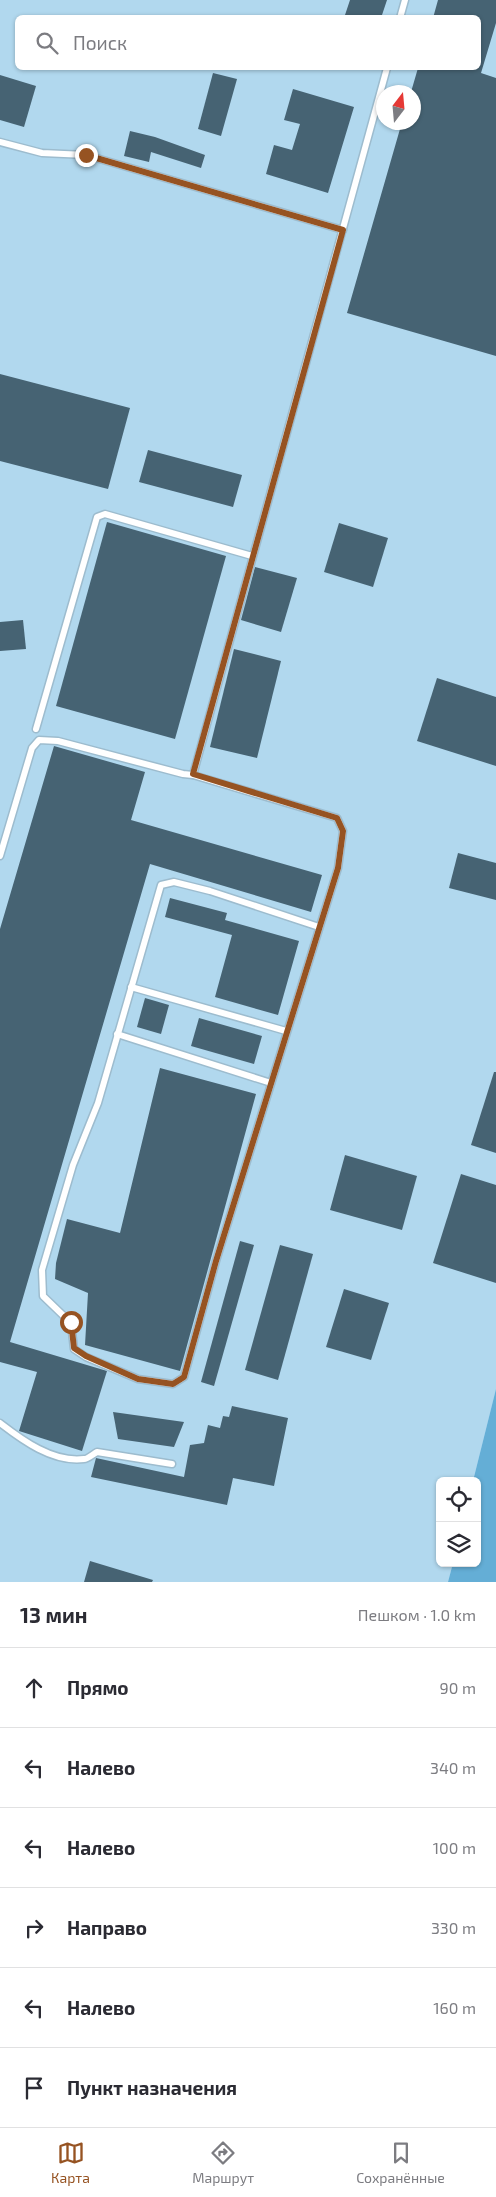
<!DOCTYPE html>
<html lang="ru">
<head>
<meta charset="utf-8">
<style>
	:root { --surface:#fff; --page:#f2f2f3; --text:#2b2b33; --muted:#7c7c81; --line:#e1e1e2; --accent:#965322 }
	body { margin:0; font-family:"Exo 2",sans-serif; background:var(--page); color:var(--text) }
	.controls { position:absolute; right:15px; bottom:15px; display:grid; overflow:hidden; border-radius:8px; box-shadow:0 1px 4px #0004 }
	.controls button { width:45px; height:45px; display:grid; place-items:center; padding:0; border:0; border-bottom:1px solid var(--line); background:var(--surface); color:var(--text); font:25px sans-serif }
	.compass { position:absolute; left:376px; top:85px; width:45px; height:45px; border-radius:50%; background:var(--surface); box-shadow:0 1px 4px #0004; rotate:16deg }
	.stop { position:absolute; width:15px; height:15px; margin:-11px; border:4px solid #965322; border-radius:50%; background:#fff }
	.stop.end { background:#965322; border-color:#fff; box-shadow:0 1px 5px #0008 }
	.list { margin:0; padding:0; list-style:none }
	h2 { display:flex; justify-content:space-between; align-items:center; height:65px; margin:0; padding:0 20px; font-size:21px }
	h2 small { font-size:16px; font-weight:400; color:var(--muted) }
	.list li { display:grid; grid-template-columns:32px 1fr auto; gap:15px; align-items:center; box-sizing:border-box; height:80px; padding:0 20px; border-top:1px solid var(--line) }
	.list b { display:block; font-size:19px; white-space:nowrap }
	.list em { font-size:16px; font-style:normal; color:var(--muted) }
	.icon { flex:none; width:28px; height:28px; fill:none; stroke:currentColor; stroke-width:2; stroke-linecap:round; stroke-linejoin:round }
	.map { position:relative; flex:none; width:496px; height:1582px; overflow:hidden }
	.search { position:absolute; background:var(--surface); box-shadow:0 1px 4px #0004; left:15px; right:15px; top:15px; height:55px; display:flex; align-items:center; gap:12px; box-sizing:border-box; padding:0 18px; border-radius:8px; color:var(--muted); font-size:19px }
	.sheet { height:545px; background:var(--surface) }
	nav { display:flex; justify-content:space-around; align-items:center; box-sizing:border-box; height:70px; border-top:1px solid var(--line); background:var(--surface); font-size:14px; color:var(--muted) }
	nav a { display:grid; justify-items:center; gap:2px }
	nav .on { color:var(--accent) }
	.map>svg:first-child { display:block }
	.built { fill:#b1d8ee; fill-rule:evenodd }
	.forest { fill:#64aed6 }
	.building { fill:#466373 }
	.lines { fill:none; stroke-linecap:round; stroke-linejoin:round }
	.lane-casing { stroke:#9dbcce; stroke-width:9 }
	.lane { stroke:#fff; stroke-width:6 }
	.route { stroke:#965322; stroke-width:6 }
</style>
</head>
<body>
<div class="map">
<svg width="496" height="1582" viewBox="0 0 496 1582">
	<rect width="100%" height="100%" fill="#c5e6f9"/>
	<path class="built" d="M0,0H496V1389L473,1481H440V1563H453L448,1582H0ZM18,18H478V68H18ZM384,92H414V122H384Z"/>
	<polygon class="forest" points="496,1389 496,1582 448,1582 453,1563 477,1563 477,1481 473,1481"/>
	<g class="building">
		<polygon points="350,0 387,0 381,18 344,18"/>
		<polygon points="438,0 496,0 496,23 481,73 496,78 496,356 347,313 402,122 414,122 414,92 411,92 418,68 478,68 478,18 433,18"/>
		<polygon points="213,73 237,79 221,136 198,129"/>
		<polygon points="0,75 36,86 24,127 0,120"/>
		<polygon points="293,89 354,107 328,193 266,174 274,145 292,150 300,124 284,120"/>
		<polygon points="130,131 155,137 205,155 201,168 151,152 149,162 124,156"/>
		<polygon points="0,374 130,408 108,489 0,461"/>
		<polygon points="148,450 242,475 233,507 139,482"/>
		<polygon points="107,522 226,556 175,739 56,706"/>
		<polygon points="339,523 388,538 373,587 324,572"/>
		<polygon points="255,567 297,578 281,632 241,620"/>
		<polygon points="23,620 26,649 0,651 0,622"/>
		<polygon points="234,649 281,661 257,758 210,747"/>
		<polygon points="437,678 496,697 496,766 417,741"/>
		<polygon points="54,746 145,772 131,820 322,875 311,912 150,864 10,1342 107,1371 82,1451 19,1431 37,1372 0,1362 0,929"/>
		<polygon points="458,853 496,863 496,900 449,888"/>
		<polygon points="170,898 227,913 225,920 299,941 278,1015 215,997 232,935 165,917"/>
		<polygon points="145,998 169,1005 161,1034 137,1027"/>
		<polygon points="199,1018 262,1036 254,1064 191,1046"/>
		<polygon points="160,1068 256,1094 180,1371 85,1345 88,1293 55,1279 56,1263 67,1219 120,1233"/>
		<polygon points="494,1072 496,1072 496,1153 471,1145"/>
		<polygon points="345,1155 417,1176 402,1230 330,1210"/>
		<polygon points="461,1174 496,1185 496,1283 433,1263"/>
		<polygon points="240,1241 254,1245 214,1386 201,1382"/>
		<polygon points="280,1245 313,1254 278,1380 245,1370"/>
		<polygon points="344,1289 389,1303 371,1360 326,1347"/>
		<polygon points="232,1406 288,1418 274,1486 233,1478 227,1505 91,1477 96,1458 184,1477 190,1445 204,1443 208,1425 220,1428 223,1416 229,1417"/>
		<polygon points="113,1412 184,1422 174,1447 118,1439"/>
		<polygon points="90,1561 153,1580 152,1582 84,1582"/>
	</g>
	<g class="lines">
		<g class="lane-casing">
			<g id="lane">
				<polyline points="400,18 405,0"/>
				<polyline points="0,142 42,153 86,155 343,230"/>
				<polyline points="36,729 97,517 105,514 252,556"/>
				<polyline points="193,775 337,818 343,831 338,868 216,1261 184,1377 173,1384 138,1379 86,1357 74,1349 71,1323 43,1296 42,1270 73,1165 98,1103 161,885 174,882 210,891 319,927"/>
				<polyline points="0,856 32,748 39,740 58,741 183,774 193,775 387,68"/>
				<polyline points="131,987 286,1031"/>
				<polyline points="117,1034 271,1083"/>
				<path d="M0,1423C22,1440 53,1463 84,1459C88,1459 93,1454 97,1452L172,1464"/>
			</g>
		</g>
		<use href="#lane" class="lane"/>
	</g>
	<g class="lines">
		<polyline class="route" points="71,1322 74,1348 86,1356 138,1379 173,1384 184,1377 216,1261 338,868 343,831 337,818 193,774 343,230 86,155"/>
	</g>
</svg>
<div class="controls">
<button><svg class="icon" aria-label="locate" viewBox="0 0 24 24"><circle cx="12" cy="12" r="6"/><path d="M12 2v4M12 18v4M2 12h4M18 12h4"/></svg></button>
<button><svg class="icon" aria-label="layers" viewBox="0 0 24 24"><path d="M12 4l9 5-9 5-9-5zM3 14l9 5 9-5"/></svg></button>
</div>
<svg class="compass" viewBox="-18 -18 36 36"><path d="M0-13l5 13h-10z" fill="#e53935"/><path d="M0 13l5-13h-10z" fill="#7c7c81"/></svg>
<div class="stop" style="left:71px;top:1322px"></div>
<div class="stop end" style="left:86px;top:155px"></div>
<div class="search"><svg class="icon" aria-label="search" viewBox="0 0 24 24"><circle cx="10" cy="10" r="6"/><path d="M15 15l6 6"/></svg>Поиск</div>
</div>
<section class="sheet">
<h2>13 мин<small>Пешком · 1.0 km</small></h2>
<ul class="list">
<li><svg class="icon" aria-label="ahead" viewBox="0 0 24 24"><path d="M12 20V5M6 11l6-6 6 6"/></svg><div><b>Прямо</b></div><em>90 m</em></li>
<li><svg class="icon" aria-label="left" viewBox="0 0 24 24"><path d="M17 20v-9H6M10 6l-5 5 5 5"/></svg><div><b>Налево</b></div><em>340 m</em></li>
<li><svg class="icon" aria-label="left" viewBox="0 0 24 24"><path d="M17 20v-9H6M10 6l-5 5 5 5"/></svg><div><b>Налево</b></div><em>100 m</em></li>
<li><svg class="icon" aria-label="right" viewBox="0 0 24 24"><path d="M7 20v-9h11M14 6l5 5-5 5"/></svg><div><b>Направо</b></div><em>330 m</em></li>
<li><svg class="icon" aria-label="left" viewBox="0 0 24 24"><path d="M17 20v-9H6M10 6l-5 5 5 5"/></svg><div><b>Налево</b></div><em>160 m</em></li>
<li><svg class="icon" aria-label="arrive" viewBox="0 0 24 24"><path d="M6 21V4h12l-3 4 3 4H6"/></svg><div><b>Пункт назначения</b></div></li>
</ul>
</section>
<nav>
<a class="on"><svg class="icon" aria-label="map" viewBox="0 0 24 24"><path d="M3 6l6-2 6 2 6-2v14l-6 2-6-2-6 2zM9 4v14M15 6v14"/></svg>Карта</a>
<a><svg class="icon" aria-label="directions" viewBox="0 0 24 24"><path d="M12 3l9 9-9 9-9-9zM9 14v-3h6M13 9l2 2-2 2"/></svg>Маршрут</a>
<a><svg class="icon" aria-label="saved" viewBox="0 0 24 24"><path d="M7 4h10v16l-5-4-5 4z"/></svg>Сохранённые</a>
</nav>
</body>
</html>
